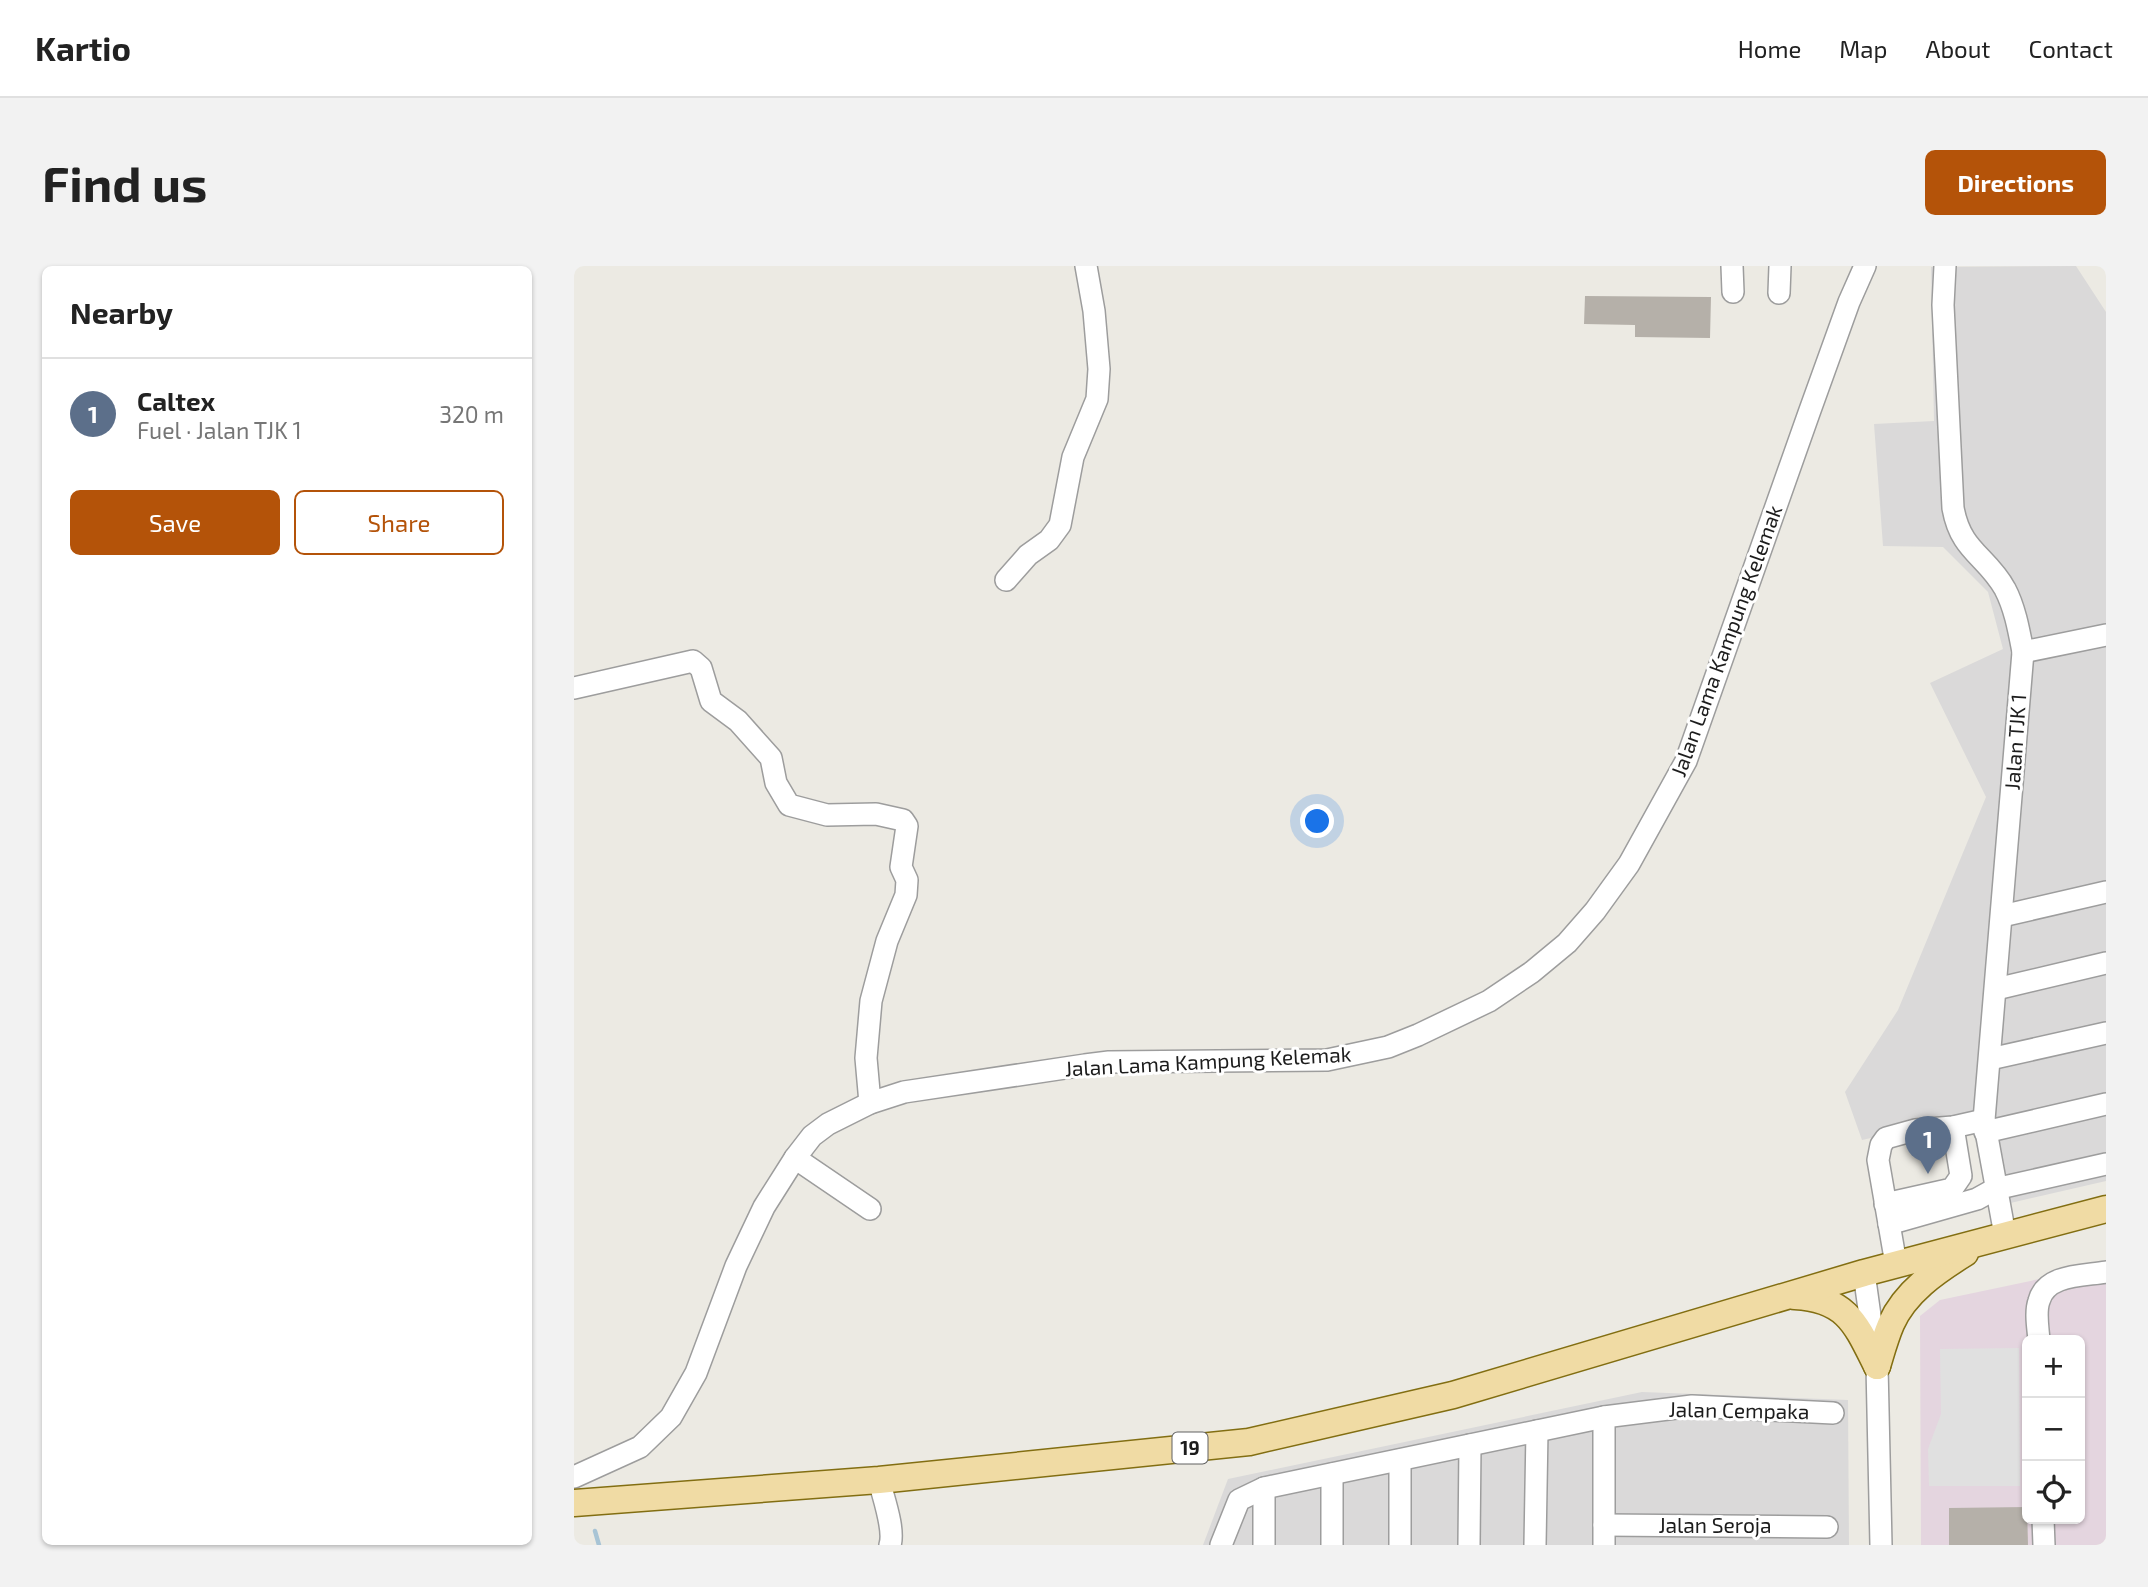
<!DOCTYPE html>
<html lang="en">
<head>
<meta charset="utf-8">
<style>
	:root { --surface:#fff; --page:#f2f2f2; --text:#222; --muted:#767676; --line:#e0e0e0; --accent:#b45309 }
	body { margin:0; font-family:"Exo 2",sans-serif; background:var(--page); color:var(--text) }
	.controls { position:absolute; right:21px; bottom:21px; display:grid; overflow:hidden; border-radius:10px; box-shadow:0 2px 5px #0004 }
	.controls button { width:63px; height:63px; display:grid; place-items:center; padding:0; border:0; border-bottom:2px solid var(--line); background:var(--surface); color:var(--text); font:35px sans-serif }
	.you { position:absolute; left:744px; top:556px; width:24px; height:24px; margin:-18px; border:5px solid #fff; border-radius:50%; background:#1a73e8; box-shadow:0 0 0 10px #1a73e833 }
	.badge { display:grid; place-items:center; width:46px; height:46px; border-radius:50%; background:var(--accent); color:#fff; font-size:23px; font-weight:700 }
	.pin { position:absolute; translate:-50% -58px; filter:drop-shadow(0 2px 4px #0008) }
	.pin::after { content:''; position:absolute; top:37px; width:24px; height:21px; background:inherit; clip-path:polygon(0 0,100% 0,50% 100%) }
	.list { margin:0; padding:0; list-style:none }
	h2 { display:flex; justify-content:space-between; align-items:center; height:91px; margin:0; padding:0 28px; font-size:30px }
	h2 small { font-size:23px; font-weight:400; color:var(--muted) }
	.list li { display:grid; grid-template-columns:46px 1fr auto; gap:21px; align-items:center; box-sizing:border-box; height:112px; padding:0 28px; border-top:2px solid var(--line) }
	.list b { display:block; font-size:26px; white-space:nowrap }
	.list p { margin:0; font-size:23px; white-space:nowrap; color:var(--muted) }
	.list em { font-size:23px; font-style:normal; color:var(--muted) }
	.actions { display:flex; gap:14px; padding:21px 28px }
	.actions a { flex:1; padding:16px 0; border:2px solid var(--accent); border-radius:10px; text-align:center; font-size:24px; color:var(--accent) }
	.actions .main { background:var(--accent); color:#fff }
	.icon { flex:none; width:38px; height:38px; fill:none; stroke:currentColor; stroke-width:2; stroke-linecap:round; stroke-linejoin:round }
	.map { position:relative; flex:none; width:1532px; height:1279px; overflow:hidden; border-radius:10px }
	header { display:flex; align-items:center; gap:42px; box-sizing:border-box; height:98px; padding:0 35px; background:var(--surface); border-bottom:2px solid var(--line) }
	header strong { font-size:33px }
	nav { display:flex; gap:38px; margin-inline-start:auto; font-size:24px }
	.intro { display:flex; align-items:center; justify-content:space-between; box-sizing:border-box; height:168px; padding:0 42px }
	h1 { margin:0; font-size:49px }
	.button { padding:18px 32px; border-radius:10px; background:var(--accent); color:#fff; font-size:24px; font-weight:700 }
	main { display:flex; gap:42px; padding:0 42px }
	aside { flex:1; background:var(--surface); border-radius:10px; box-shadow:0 2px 5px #0004 }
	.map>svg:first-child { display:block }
	.residential { fill:#dad9d9 }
	.industrial { fill:#e4d5df; fill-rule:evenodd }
	.parking { fill:#e0e0e0 }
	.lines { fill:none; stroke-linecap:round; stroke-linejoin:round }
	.stream { stroke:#a8c4d5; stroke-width:4.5 }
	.building { fill:#b5b0a9 }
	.minor-casing { stroke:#9d9d9d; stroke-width:24 }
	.major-casing { stroke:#826e12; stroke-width:29 }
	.minor { stroke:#fff; stroke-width:21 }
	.major { stroke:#f0dba4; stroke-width:26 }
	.labels { text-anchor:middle; stroke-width:6; stroke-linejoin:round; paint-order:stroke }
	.shield { fill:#fff; stroke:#606060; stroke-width:2 }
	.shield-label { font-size:19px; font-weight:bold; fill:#1c1c1c }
	.street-label { font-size:21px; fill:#1c1c1c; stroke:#fff }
</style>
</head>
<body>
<header>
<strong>Kartio</strong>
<nav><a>Home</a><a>Map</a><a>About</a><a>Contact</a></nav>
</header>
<div class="intro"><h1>Find us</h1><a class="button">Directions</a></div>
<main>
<aside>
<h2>Nearby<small></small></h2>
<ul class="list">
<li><span class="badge" style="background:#5c6f8a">1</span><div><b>Caltex</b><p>Fuel · Jalan TJK 1</p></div><em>320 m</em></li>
</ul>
<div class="actions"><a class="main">Save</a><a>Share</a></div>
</aside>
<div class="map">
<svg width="1532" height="1279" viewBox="0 0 1532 1279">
	<rect width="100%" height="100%" fill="#eceae3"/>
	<g class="residential">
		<polygon points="1502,0 1532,46 1532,915 1415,942 1400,868 1399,849 1288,874 1271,826 1324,744 1412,531 1356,417 1429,383 1414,326 1369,281 1309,280 1300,158 1360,155 1357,1"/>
		<polygon points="1068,1126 1274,1134 1275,1279 629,1279 654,1213"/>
	</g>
	<path class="industrial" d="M1532,999V1279H1347L1346,1050L1366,1034ZM1453,1074H1506V1253H1453Z"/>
	<polygon class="parking" points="1445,1082 1446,1220 1355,1220 1354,1183 1367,1148 1366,1083"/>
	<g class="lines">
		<polyline class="stream" points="21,1265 25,1279"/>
	</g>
	<g class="building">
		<polygon points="1011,30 1137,31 1136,72 1061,71 1061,59 1010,58"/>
		<polygon points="1453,1241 1454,1279 1375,1279 1375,1242"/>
	</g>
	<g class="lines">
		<g class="minor-casing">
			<g id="minor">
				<polyline points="1158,0 1159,26"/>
				<path d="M1371,0L1369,39L1379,242C1387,286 1412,289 1431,323C1441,342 1445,365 1449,386L1410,854L1431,969"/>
				<polyline points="1205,27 1206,0"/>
				<polyline points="432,314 454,289 475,274 486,259 499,191 523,133 525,103 520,45 512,0"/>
				<polyline points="1449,386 1532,369"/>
				<polyline points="0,422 119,395 127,402 137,435 164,455 197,492 202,517 215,539 253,549 302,548 329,554 333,560 327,601 333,614 332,629 313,675 297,735 292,792 296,837"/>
				<polyline points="1428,650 1532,626"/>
				<polyline points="1422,723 1532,697"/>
				<polyline points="1416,793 1532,767"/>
				<polyline points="1411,866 1532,838"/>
				<polyline points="221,892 296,943"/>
				<polyline points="1311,938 1378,923 1387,910 1379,861"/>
				<polyline points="1315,958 1403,933 1421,923 1532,898"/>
				<polyline points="1322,998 1304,894 1307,879 1312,872 1341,864 1379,861 1410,854"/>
				<polyline points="1290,1007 1303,1100 1307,1279"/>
				<path d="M1465,1074C1464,1062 1461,1046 1465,1035C1472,1008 1509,1010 1532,1006"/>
				<polyline points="826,1194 826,1279"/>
				<polyline points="0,1211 66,1181 97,1151 122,1107 162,1000 190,941 221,892 238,870 254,858 296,837 330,826 511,799 535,796 753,794 814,781 844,769 915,735 958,706 993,677 1021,645 1055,598 1112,495 1235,147 1275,36 1291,0"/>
				<path d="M305,1214C309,1231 321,1263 316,1279"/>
				<polyline points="1469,1253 1470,1279"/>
				<polyline points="1030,1259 1253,1261"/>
				<polyline points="647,1279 665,1234 690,1222 1030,1151 1118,1140 1259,1147"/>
				<polyline points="690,1279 690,1222"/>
				<polyline points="758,1279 758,1208"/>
				<polyline points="895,1279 896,1179"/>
				<polyline points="961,1279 963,1165"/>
				<polyline points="1030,1279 1030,1151"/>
			</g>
		</g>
		<g class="major-casing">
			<g id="major">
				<path d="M1221,1030C1273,1033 1282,1058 1303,1100"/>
				<path d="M1303,1100C1307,1087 1311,1072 1317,1058C1331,1026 1362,1005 1391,987"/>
				<polyline points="0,1237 305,1214 675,1176 879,1129 1290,1007 1532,943"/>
			</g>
		</g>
		<use href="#minor" class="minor"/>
		<use href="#major" class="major"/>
	</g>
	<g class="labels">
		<rect class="shield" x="598.5" y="1166.5" width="35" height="31" rx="5"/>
		<g class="shield-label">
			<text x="616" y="1189">19</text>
		</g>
		<g class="street-label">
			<text transform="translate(1153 375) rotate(-70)" y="7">Jalan Lama Kampung Kelemak</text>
			<text transform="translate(1442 476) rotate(-86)" y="7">Jalan TJK 1</text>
			<text transform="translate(634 796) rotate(-3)" y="7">Jalan Lama Kampung Kelemak</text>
			<text transform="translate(1165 1145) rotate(1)" y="7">Jalan Cempaka</text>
			<text x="1141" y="1267">Jalan Seroja</text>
		</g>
	</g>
</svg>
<div class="controls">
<button>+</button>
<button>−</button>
<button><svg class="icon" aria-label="locate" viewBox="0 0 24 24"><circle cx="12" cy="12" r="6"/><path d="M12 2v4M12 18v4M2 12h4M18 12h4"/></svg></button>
</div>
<div class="you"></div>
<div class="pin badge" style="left:1354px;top:908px;background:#5c6f8a">1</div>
</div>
</main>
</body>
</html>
